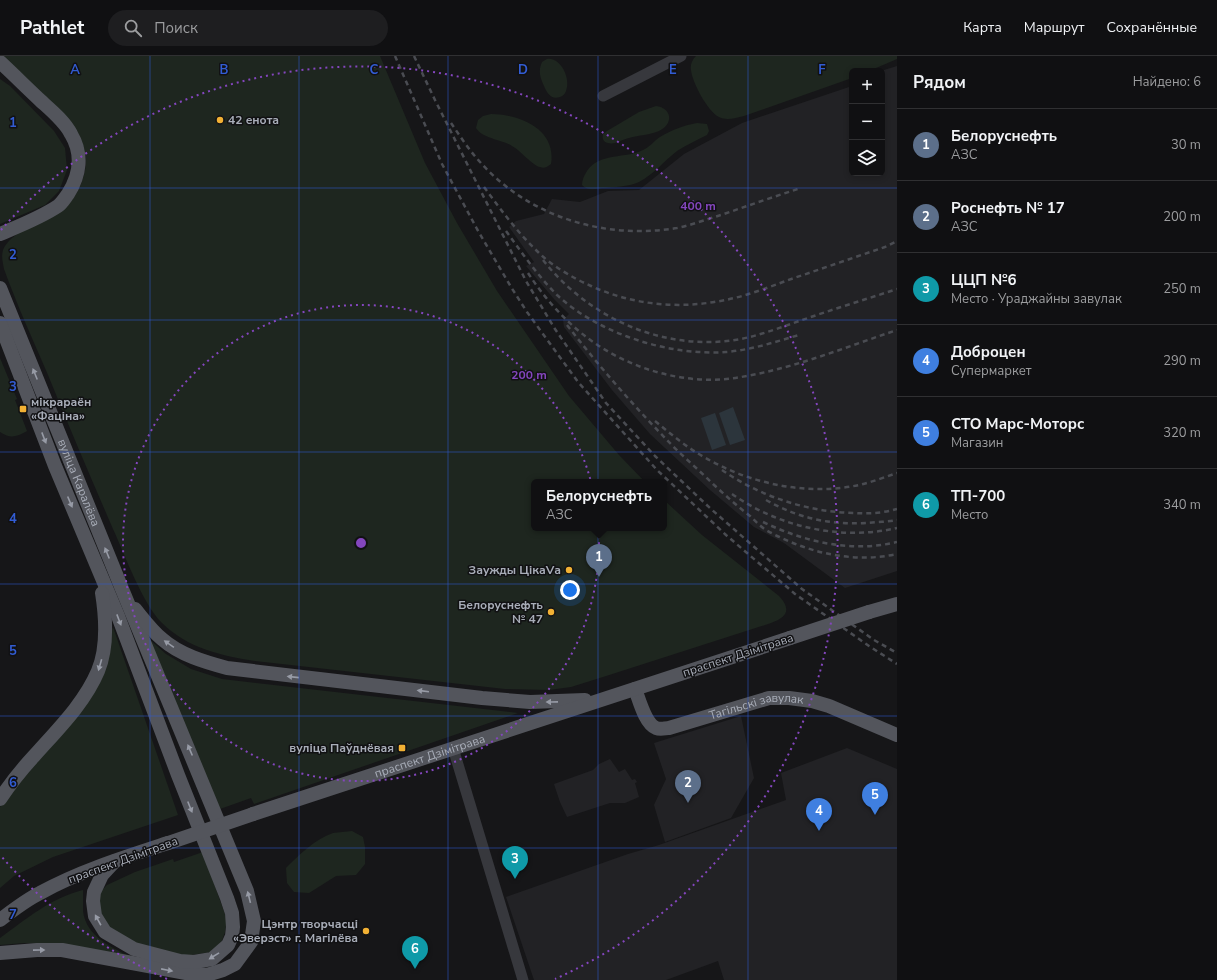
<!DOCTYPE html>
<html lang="ru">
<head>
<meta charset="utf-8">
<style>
	:root { --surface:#101012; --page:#1e1e20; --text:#f1f3f6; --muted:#9c9d9f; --line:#303032; --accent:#ea580c }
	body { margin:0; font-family:"Nunito Sans",sans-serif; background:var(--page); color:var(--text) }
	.controls { position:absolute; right:12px; top:12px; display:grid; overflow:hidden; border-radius:6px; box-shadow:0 2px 6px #0003 }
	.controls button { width:36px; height:36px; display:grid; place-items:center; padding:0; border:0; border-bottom:1px solid var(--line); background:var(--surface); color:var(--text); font:20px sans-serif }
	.you { position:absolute; left:570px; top:534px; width:14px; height:14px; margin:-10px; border:3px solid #fff; border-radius:50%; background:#1a73e8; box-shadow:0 0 0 6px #1a73e833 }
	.badge { display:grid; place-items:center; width:26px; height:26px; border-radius:50%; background:var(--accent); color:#fff; font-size:13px; font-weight:700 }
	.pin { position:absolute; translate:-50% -33px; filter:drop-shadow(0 1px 2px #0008) }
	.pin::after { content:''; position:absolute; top:21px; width:14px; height:12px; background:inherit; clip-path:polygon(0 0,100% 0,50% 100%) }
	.popup { position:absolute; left:531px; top:423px; width:136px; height:52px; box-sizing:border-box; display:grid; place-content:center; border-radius:6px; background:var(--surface); filter:drop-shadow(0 1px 3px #0005); font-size:13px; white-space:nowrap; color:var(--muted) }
	.popup b { font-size:15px; color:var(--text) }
	.popup::after { content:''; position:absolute; left:50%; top:100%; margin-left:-8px; border:8px solid transparent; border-top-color:var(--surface) }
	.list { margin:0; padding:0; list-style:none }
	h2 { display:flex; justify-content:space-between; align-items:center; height:52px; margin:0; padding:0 16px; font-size:17px }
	h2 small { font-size:13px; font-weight:400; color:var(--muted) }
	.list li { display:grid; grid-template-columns:26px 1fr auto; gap:12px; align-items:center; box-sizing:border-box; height:72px; padding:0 16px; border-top:1px solid var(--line) }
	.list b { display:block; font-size:15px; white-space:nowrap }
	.list p { margin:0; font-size:13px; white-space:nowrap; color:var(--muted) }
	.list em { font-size:13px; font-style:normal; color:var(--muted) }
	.icon { flex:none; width:22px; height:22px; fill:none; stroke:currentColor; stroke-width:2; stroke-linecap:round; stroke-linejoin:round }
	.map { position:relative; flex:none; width:897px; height:924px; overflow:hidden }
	header { display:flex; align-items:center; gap:24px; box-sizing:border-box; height:56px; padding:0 20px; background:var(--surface); border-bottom:1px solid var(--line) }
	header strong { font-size:19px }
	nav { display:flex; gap:22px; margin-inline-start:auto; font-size:14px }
	.search { width:280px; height:36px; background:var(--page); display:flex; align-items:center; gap:10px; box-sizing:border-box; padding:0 14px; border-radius:22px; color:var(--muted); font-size:15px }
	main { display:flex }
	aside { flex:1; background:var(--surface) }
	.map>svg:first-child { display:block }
	.built { fill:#222225 }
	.green { fill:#1e261f }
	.water { fill:#2c353c }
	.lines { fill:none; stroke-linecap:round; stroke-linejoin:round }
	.minor { stroke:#37383d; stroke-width:11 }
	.major { stroke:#53555c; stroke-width:14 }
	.rail { stroke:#4a4c52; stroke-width:2.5; stroke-dasharray:5 4; stroke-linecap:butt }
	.major-bridge { stroke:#53555c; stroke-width:14 }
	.oneway { fill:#979ba6 }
	.grid { fill:none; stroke:#325cd3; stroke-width:1; stroke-opacity:0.55 }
	.ring { fill:none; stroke:#8446be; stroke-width:2; stroke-dasharray:2 4 }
	.poi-dot { fill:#f2b134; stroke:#111113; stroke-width:1.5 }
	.labels { text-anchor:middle; stroke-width:3; stroke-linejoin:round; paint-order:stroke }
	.poi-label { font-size:12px; font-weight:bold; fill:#a8adb8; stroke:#111113; text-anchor:end }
	.street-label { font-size:12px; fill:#a8adb8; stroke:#111113 }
	.grid-label { font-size:13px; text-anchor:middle; font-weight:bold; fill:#325cd3; stroke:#111113; stroke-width:3; stroke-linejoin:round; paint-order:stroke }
	.centre { fill:#8446be; stroke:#111113; stroke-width:2 }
	.ring-label { font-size:12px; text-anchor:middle; font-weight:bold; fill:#8446be; stroke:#111113; stroke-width:3; stroke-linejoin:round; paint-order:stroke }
</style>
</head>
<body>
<header>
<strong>Pathlet</strong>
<div class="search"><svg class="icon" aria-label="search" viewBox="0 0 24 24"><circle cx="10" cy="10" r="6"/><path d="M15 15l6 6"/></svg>Поиск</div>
<nav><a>Карта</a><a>Маршрут</a><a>Сохранённые</a></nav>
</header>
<main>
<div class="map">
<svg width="897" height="924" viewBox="0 0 897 924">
	<rect width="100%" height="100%" fill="#161618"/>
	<g class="built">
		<polygon points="897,10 897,515 845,532 784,487 754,471 710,434 650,378 612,334 564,271 563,264 569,258 554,243 526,210 534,206 509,171 516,165 544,158 552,143 580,146 608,135 639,134 684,98 742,67 852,30 852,117 882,117 882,19 884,14"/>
		<polygon points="741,660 754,722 731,762 665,786 654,749 666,723 654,687"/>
		<polygon points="847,692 897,713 897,924 724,924 718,905 666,924 534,924 506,841 628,798 659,789 786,744 781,717"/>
		<polygon points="610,703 619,716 625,713 632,724 635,723 637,726 635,727 639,741 625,747 610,747 567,761 560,746 554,728 593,714 599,708"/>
	</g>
	<g class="green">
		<path d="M0,0H380L425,107L457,167L497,235L569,340L619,399L645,426H534V472H664V444L702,479L779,540C791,553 788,561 771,567L603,621L571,631L549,634L505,633L255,605C222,600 187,592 162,567C142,547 125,499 113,473C91,422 69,371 48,319C33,284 17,249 4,213C3,207 1,201 3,194C9,178 40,165 55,156C59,154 64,152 68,148C76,140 81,130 84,119C88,103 85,91 78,77Z"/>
		<path d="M696,0H897V3L869,15H852V22L744,60C735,62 727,65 719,61C708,56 692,26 691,14C690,9 692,4 696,0Z"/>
		<path d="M547,3C561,1 571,23 566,35C565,38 563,40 560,41C551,44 547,37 544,30C540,21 538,15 542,6Z"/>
		<polygon points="0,23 10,30 54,75 65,92 67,114 59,135 45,149 0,168"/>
		<path d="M656,50C672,52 674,68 659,75C650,79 639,79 629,82C623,83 615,89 608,87C603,86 602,82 603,78L607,75L639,56Z"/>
		<path d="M491,58C519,58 557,73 551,108C547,111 544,113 540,111C533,110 520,94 512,90C501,83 483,83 476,72L478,64L483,60Z"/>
		<path d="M697,67L707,68L709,75L707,79C697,84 686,89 677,95C664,105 653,119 639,126C627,131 615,131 603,132C596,133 587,135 582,129C582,124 584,120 587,115C600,96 626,103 643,94C650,91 654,85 660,81C671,74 685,69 697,67Z"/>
		<path d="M0,302L17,343L15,344L27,375C16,381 11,383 0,376Z"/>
		<polygon points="113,571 178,759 53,801 14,820 0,832 0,751 2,747 47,691 109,592"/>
		<polygon points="149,583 166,598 191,613 222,623 518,657 254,748 251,742 220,753"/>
		<path d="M352,775L363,781L365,791V808L356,819L336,820L309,837L294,836L287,827L286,812C299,799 315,783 333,777C339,776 346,776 352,775Z"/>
		<polygon points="203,796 227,864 225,876 221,887 211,896 178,901 120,883 101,863 99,845 101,835 107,829 135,816 173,803 174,806"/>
		<path d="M83,834C83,841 83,848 83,855C86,881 113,892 133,902L63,889L24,887L0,889V882C28,862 49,843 83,834Z"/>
	</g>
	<g class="water">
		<polygon points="733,351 745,384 730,389 719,357"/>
		<polygon points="715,357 726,389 712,394 701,362"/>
	</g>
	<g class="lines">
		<g class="minor">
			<polyline points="603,40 681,0"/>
			<polyline points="453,692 523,924"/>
		</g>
		<g class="major">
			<path d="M0,6C14,19 28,33 42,46C52,55 65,66 71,78C83,98 80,119 68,138C65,142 62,147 58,150C40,162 19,170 0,178"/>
			<path id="s1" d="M0,232L122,533L247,835L254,865L251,886L235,908L223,914L207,919L186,917L62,894H37L0,897"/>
			<polyline points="0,267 55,410 118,560 178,719 227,842 232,857 233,871 232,880 228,889 212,903 194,906 180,905 134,893 105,876 95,860 93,845 94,836 102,819 115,805"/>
			<path d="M135,553C144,564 152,575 162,583C180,599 205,606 227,612L482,642L530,646L585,644"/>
			<polyline points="869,556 897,548"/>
			<path id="s2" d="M635,633C639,643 645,668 656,672C661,674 665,672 669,672L769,642H789L812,645L829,650L897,679"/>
			<path d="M0,743C10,728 22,713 34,700C57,674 84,648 98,615C108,591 106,562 102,537"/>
			<path id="s3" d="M253,758L790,582"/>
			<path d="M0,864C13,854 26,844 40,837C80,815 125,801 168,787"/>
		</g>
		<g class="rail">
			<polyline points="395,0 442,108 477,173 511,231 527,256 578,326 657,414 726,479 795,538 869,590 897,608"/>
			<polyline points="414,0 435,44 526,225 555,273 606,347 655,400 711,453 802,533 874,584 897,597"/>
			<path d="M451,67C460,80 469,94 480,106C529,161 605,184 677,172C692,169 707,163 721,159C747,150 773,141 798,133"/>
			<path d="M484,131C501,154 518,177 538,196C552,210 573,222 591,230C640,252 691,254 742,240C760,235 777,228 794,222C824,212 855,201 885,191L897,185"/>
			<path d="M506,175C522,197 538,220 557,239C599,278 669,300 726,296C751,294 775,286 799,279"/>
			<path d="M543,204C588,261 661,295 735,284C760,280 784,270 808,262C837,252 867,243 897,233"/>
			<path d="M528,217C543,240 563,263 585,280C627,313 688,331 741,321C795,312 846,291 897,274"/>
			<path d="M567,269C598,309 632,348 667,384C681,399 698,413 713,428C725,439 737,450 750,460C755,465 760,470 766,474C805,496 852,508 897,498"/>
			<path d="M655,365C671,378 686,391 704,401C750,428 807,440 859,429C872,426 885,421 897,417"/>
			<path d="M722,414C761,441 808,456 855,457C869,458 883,457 897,453"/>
			<path d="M732,438C779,471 841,485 897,472"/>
			<path d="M766,444C798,462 829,469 866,467C876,466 887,466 897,464"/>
			<path d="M763,466C805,486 851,497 897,486"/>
		</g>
		<g class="major-bridge">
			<polyline points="790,582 869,556"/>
			<polyline points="168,787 253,758"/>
		</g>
	</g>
	<defs><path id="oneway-solid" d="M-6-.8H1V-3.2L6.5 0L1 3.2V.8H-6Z"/></defs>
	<g class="oneway">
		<use href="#oneway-solid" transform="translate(35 318) rotate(-112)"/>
		<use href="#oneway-solid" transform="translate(44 382) rotate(69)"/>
		<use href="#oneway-solid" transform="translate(70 446) rotate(67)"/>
		<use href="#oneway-solid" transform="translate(107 497) rotate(-112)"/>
		<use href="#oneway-solid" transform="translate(119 564) rotate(69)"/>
		<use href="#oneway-solid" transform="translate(169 588) rotate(-145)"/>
		<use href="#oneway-solid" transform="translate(100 609) rotate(106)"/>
		<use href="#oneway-solid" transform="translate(293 621) rotate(-174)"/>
		<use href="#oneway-solid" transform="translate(423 635) rotate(-173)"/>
		<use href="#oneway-solid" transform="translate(552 646) rotate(179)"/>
		<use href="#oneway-solid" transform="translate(190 694) rotate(-113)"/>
		<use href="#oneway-solid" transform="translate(190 751) rotate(68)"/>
		<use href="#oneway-solid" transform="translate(249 841) rotate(-104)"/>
		<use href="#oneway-solid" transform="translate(98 864) rotate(-119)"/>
		<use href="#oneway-solid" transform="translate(39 894) rotate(-1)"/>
		<use href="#oneway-solid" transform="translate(214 900) rotate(148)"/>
		<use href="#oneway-solid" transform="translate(167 914) rotate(11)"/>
	</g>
	<path class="grid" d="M150,0V924M299,0V924M448,0V924M598,0V924M748,0V924M0,132H897M0,264H897M0,396H897M0,528H897M0,660H897M0,792H897"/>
	<g class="ring">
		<circle cx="361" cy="487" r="238"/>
		<path d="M167 923A477 477 0 0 1 1 800M1 174A477 477 0 1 1 555 923"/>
	</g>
	<g class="poi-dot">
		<circle cx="220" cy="64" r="4"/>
		<rect x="19" y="349" width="8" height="8" rx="2"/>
		<circle cx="569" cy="514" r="4"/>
		<circle cx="551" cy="556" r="4"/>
		<rect x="398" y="688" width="8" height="8" rx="2"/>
		<circle cx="366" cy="875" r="4"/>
	</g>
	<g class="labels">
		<g class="poi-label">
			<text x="228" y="68" text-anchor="start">42 енота</text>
			<text x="31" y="350" text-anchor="start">мікрараён<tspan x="31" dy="14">«Фаціна»</tspan></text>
			<text x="561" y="518">Заужды ЦікаVа</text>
			<text x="543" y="553">Белоруснефть<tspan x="543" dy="14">№ 47</tspan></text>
			<text x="394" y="696">вуліца Паўднёвая</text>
			<text x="358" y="872">Цэнтр творчасці<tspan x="358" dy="14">«Эверэст» г. Магілёва</tspan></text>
		</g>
		<g class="street-label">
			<text dy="4" stroke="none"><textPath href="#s1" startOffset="210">вуліца Каралёва</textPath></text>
			<text transform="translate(738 599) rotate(-18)" y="4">праспект Дзімітрава</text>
			<text dy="4" stroke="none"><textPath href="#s2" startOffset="149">Тагільскі завулак</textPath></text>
			<text dy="4" stroke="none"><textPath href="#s3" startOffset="186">праспект Дзімітрава</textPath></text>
			<text transform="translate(123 804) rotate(-20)" y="4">праспект Дзімітрава</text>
		</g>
	</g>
	<g class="grid-label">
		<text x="75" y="18">A</text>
		<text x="224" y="18">B</text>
		<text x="374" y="18">C</text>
		<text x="523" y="18">D</text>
		<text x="673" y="18">E</text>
		<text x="822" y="18">F</text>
		<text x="13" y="71">1</text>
		<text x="13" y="203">2</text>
		<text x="13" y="335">3</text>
		<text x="13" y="467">4</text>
		<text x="13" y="599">5</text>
		<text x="13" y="731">6</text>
		<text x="13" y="863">7</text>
	</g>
	<circle cx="361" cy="487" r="6" class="centre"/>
	<g class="ring-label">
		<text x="698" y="154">400 m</text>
		<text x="529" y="323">200 m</text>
	</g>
</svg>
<div class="controls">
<button>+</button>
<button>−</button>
<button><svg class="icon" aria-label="layers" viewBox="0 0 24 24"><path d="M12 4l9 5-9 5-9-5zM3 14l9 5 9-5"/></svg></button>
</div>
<div class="you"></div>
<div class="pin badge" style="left:599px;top:521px;background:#5c6f8a">1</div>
<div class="popup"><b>Белоруснефть</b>АЗС</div>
<div class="pin badge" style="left:688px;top:747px;background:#5c6f8a">2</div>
<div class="pin badge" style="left:515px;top:823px;background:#0f9aa8">3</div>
<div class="pin badge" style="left:819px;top:775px;background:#3f7fe0">4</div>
<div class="pin badge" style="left:875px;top:759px;background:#3f7fe0">5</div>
<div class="pin badge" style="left:415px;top:913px;background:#0f9aa8">6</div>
</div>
<aside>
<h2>Рядом<small>Найдено: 6</small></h2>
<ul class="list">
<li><span class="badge" style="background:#5c6f8a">1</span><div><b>Белоруснефть</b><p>АЗС</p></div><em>30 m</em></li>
<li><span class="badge" style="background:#5c6f8a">2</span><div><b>Роснефть № 17</b><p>АЗС</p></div><em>200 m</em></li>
<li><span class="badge" style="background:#0f9aa8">3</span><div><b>ЦЦП №6</b><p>Место · Ураджайны завулак</p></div><em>250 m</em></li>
<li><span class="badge" style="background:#3f7fe0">4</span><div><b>Доброцен</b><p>Супермаркет</p></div><em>290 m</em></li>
<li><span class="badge" style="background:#3f7fe0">5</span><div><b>СТО Марс-Моторс</b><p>Магазин</p></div><em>320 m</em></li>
<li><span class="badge" style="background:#0f9aa8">6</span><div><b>ТП-700</b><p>Место</p></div><em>340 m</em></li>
</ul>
</aside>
</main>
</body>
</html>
